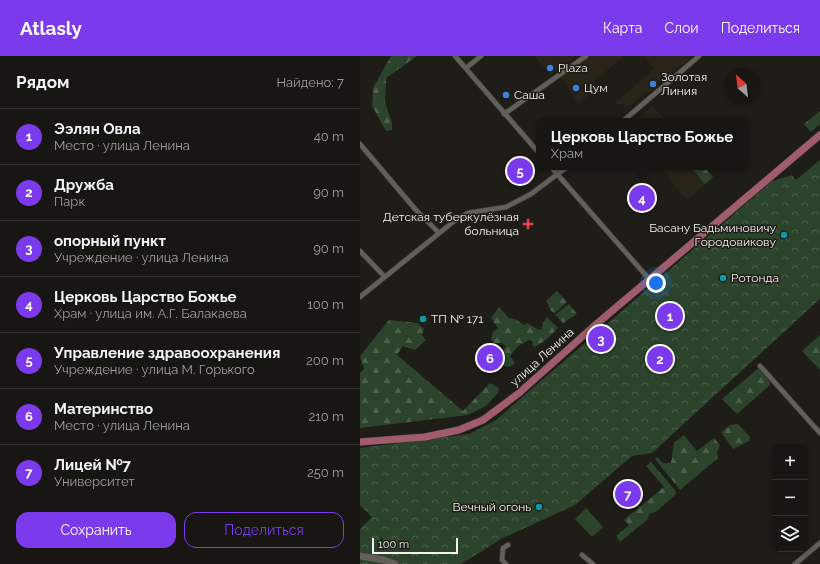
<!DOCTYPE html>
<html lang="ru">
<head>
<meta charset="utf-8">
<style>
	:root { --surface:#171612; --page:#242320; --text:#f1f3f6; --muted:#9e9f9f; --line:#363532; --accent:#7c3aed }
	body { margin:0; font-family:Raleway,sans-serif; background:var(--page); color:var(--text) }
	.controls { position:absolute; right:12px; bottom:12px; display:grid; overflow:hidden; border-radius:8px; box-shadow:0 2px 6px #0003 }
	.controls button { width:36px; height:36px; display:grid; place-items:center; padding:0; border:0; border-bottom:1px solid var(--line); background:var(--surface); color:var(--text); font:20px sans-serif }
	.compass { position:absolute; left:364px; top:12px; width:36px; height:36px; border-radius:50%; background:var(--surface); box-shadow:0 2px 6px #0003; rotate:332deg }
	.scale { position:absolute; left:12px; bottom:10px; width:86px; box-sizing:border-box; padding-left:4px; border:2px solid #f3f2ee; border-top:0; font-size:11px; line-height:14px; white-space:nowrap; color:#f3f2ee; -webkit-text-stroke:3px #1f1d18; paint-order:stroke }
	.you { position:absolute; left:296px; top:227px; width:14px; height:14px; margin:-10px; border:3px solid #fff; border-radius:50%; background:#1a73e8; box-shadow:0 0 0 6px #1a73e833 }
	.badge { display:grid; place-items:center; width:26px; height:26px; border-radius:50%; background:var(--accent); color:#fff; font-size:13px; font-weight:700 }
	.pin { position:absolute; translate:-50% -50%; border:2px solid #fff; box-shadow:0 1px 4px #0006 }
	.popup { position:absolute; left:176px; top:62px; width:212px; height:52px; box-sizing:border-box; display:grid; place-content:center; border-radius:8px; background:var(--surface); filter:drop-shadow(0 1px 3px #0005); font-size:13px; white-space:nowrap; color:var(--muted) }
	.popup b { font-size:15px; color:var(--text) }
	.popup::after { content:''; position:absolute; left:50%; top:100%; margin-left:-8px; border:8px solid transparent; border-top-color:var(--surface) }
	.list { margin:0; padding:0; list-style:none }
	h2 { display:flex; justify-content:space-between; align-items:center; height:52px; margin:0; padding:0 16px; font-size:17px }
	h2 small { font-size:13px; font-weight:400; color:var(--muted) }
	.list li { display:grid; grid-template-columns:26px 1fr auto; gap:12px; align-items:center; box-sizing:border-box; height:56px; padding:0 16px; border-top:1px solid var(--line) }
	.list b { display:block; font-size:15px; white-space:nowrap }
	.list p { margin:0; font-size:13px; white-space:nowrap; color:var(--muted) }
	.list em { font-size:13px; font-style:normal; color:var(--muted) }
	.actions { display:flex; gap:8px; padding:12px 16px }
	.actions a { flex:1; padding:9px 0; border:1px solid var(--accent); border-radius:12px; text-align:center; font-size:14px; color:var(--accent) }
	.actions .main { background:var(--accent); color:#fff }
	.icon { flex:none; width:22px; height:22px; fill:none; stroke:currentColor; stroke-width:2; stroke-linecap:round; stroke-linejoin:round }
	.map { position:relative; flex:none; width:460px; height:508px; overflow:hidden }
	header { display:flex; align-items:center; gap:24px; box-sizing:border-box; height:56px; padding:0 20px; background:var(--accent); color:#fff }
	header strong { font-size:19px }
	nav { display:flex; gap:22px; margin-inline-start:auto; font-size:14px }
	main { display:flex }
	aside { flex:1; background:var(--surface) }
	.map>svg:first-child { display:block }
	.built { fill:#282419 }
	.forest { fill:url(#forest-firs) }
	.park { fill:url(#park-crowns) }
	.pitch { fill:#2c442c }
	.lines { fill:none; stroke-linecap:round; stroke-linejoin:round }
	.minor-casing { stroke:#383733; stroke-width:6 }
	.secondary-casing { stroke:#383733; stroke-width:8 }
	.primary-casing { stroke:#383733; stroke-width:8 }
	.minor { stroke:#626059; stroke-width:4.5 }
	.secondary { stroke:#626059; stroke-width:7 }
	.primary { stroke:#a15c6d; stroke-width:7 }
	.shop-dot { fill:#3f7fe0; stroke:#1f1d18; stroke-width:1.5 }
	.health-dot { fill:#e0444e; stroke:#1f1d18; stroke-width:1.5 }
	.culture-dot { fill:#0f9aa8; stroke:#1f1d18; stroke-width:1.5 }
	.labels { text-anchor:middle; stroke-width:3; stroke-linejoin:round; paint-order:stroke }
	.poi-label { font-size:12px; fill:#f3f2ee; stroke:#1f1d18; text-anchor:start }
	.street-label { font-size:12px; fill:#f3f2ee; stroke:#1f1d18 }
</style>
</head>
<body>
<header>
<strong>Atlasly</strong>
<nav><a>Карта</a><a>Слои</a><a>Поделиться</a></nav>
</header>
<main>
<aside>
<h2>Рядом<small>Найдено: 7</small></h2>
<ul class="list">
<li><span class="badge">1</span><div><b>Ээлян Овла</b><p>Место · улица Ленина</p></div><em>40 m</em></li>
<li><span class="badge">2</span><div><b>Дружба</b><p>Парк</p></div><em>90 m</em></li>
<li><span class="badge">3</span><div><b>опорный пункт</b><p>Учреждение · улица Ленина</p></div><em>90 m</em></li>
<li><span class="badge">4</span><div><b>Церковь Царство Божье</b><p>Храм · улица им. А.Г. Балакаева</p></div><em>100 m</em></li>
<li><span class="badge">5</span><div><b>Управление здравоохранения</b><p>Учреждение · улица М. Горького</p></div><em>200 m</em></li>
<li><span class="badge">6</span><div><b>Материнство</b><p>Место · улица Ленина</p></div><em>210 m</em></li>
<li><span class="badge">7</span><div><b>Лицей №7</b><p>Университет</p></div><em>250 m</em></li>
</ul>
<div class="actions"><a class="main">Сохранить</a><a>Поделиться</a></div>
</aside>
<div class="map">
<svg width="460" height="508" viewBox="0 0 460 508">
	<defs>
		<pattern id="forest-firs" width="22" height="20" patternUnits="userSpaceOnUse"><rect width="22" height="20" fill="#2c442c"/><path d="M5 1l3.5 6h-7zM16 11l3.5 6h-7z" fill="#4b5f4b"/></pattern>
		<pattern id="park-crowns" width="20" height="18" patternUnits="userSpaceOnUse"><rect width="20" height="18" fill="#2c442c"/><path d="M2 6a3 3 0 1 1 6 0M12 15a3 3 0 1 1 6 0" fill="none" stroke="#4b5f4b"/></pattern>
	</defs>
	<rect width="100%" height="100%" fill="#1f1d18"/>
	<g class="built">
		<polygon points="175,0 216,0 190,19"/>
		<polygon points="230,0 264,0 230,29 229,39 218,47 201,21"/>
		<polygon points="284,0 331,0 326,8 319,10 288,37 287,35 269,51 255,47 294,13"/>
		<polygon points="293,50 306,65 275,65"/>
		<polygon points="299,111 344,111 353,121 327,144"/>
	</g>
	<g class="forest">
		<polygon points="31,0 57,0 26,22 25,46 32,67 32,74 26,75 12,50 13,32"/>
		<polygon points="460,55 460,68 451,76 444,68"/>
		<polygon points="331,111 344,111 353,121 345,128"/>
		<polygon points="197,235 207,246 195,257 191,255 186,245"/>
		<polygon points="209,248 217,258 203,267 195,259"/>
		<polygon points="139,251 149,262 155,263 164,269 167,267 179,274 182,273 183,267 187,261 198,272 186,284 175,291 172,289 173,286 169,284 158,290 150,300 155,307 150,311 145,310 137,303 146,290 141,287 134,287 131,283 133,276 138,272 131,262"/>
		<polygon points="29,264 57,267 64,273 62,279 66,284 55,294 43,290 37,299 103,355 130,327 139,332 138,337 126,350 108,359 0,372 0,317 4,313 0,300"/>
		<polygon points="460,279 460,314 442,295"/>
		<polygon points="399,312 410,325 410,329 377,358 362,343"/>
		<polygon points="378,368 390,381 389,385 373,393 361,376 370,369"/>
		<polygon points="324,379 337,395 354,382 360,389 357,396 358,402 320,434 295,403 297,401 303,407 311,407 314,387"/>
		<polygon points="291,406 315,434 316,438 297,455 289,458 287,464 260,486 256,480 269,469 264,464 304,431 286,410"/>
	</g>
	<polygon class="park" points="460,104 460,243 292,397 272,400 215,449 141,483 101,508 0,508 0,473 12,461 0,449 0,392 109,378 136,364 412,125 432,119 436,124"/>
	<polygon class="pitch" points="226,452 243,471 232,481 215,463"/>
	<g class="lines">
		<g class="minor-casing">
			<g id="minor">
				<polyline points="95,0 179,97"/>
				<polyline points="106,12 121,0"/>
				<polyline points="144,58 226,0"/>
				<polyline points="263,65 339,0"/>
				<polyline points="0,88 55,153 78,176"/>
				<polyline points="191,111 289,223"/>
				<polyline points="0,195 24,220"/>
				<polyline points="0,241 93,166 108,157 146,151 171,138 207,111"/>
				<polyline points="400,310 460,377"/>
				<polyline points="222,499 233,508"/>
				<polyline points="146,508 142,504 143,492 148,489"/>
				<polyline points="435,508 460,487"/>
			</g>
		</g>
		<g class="secondary-casing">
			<polyline id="secondary" points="0,500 24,504 35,508"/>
		</g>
		<g class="primary-casing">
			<polyline id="primary" points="0,386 65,381 99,374 123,364 159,337 233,271 460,79"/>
		</g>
		<use href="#minor" class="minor"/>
		<use href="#secondary" class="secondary"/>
		<use href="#primary" class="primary"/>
	</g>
	<g class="shop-dot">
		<circle cx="190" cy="12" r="4"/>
		<circle cx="293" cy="28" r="4"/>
		<circle cx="216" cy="32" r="4"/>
		<circle cx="146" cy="39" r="4"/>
	</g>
	<path class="health-dot" d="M166 162h4v4h4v4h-4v4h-4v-4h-4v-4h4z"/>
	<g class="culture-dot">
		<circle cx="424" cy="179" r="4"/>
		<circle cx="363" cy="222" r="4"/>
		<circle cx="63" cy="263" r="4"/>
		<circle cx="179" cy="451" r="4"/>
	</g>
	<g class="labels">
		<g class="poi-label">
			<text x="198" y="16">Plaza</text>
			<text x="301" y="25">Золотая<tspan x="301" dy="14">Линия</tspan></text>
			<text x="224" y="36">Цум</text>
			<text x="154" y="43">Саша</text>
			<text x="159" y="165" text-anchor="end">Детская туберкулёзная<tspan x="159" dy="14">больница</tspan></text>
			<text x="416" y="176" text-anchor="end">Басану Бадьминовичу<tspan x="416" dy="14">Городовикову</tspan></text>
			<text x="371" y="226">Ротонда</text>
			<text x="71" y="267">ТП № 171</text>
			<text x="171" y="455" text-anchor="end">Вечный огонь</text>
		</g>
		<g class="street-label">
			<text transform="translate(182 301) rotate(-42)" y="4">улица Ленина</text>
		</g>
	</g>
</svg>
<div class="controls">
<button>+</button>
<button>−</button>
<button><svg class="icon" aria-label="layers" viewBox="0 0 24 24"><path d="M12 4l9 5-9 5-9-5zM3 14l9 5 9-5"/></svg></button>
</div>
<svg class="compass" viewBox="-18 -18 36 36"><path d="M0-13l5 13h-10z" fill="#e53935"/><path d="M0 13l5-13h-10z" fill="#9e9f9f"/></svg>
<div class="scale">100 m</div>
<div class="you"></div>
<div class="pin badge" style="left:310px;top:260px">1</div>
<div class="pin badge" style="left:300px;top:303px">2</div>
<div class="pin badge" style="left:241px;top:283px">3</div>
<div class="pin badge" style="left:282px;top:142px">4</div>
<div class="popup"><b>Церковь Царство Божье</b>Храм</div>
<div class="pin badge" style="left:160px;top:115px">5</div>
<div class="pin badge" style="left:130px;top:302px">6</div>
<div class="pin badge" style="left:268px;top:438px">7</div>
</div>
</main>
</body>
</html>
